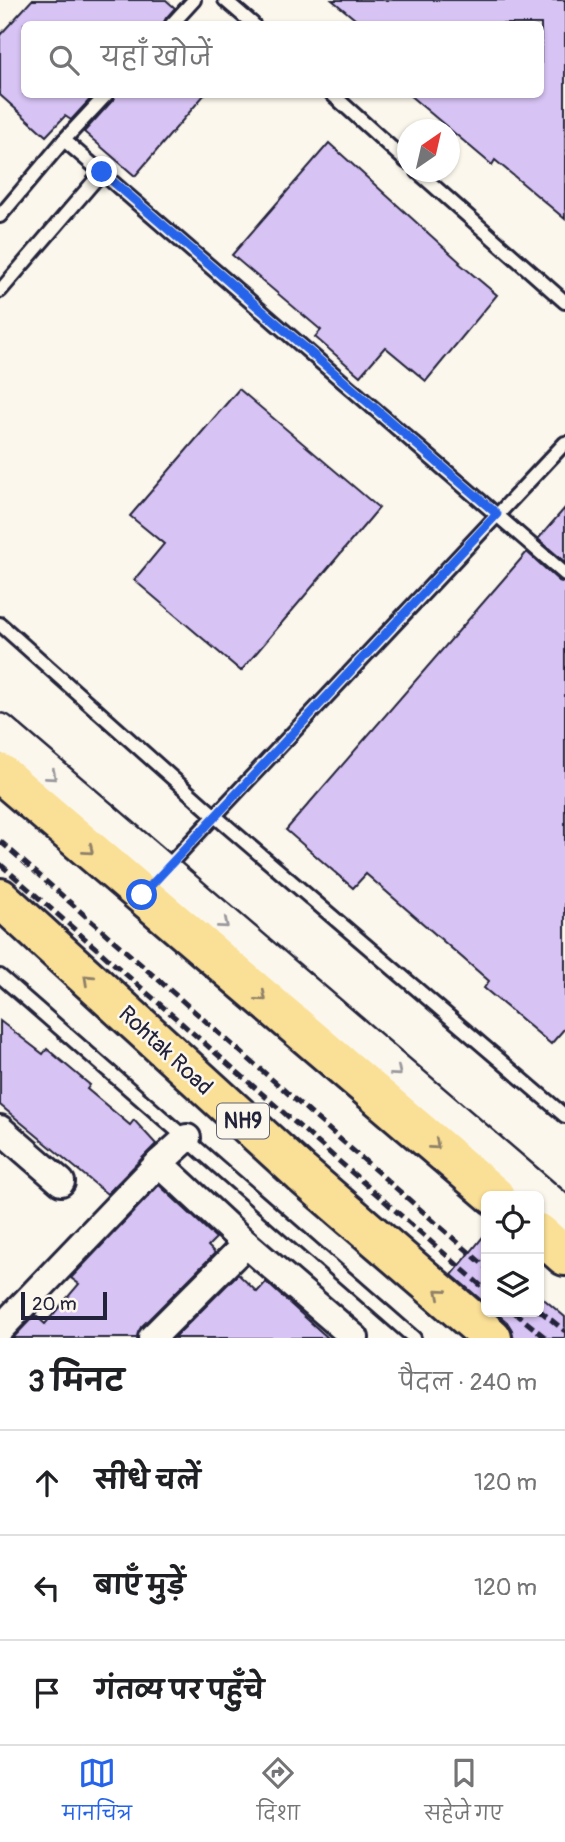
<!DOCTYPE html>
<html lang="hi">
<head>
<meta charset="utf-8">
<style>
	:root { --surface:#fff; --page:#f6f6f6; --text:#202124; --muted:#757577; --line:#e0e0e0; --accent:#2563eb }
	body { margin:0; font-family:Pangolin,"Playpen Sans Deva",sans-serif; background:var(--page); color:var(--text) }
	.controls { position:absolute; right:21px; bottom:21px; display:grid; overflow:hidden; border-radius:10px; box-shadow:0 2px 5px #0004 }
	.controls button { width:63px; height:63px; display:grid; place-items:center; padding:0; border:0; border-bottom:2px solid var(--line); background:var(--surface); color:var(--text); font:35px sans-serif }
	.compass { position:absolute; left:397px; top:119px; width:63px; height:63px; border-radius:50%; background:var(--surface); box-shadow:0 2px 5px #0004; rotate:34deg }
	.scale { position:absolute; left:21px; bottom:18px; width:86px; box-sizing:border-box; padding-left:7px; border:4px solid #22223b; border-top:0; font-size:19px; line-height:24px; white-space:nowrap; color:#22223b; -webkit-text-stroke:5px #fbf7ec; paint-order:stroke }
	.stop { position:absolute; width:21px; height:21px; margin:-16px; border:5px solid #2563eb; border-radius:50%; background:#fff }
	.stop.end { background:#2563eb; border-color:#fff; box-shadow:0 2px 7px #0008 }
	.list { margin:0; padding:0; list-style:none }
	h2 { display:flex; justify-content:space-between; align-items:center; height:91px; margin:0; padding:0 28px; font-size:30px }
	h2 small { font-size:23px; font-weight:400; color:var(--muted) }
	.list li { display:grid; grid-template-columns:46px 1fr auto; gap:21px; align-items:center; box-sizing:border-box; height:105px; padding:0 28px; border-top:2px solid var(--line) }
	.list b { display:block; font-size:26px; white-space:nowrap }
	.list em { font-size:23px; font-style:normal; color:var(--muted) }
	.icon { flex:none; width:38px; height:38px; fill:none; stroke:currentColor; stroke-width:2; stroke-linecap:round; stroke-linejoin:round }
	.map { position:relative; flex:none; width:565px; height:1338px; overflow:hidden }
	.search { position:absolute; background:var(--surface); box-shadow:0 2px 5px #0004; left:21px; right:21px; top:21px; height:77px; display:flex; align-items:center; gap:18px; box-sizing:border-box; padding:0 24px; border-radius:10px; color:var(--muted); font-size:26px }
	.sheet { height:406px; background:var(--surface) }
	nav { display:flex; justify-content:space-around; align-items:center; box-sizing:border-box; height:98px; border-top:2px solid var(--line); background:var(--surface); font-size:19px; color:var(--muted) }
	nav a { display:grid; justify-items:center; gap:4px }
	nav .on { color:var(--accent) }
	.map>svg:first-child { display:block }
	.building { fill:#d7c3f4; stroke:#22223b; stroke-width:2 }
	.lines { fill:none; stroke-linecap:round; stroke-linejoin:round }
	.service-casing { stroke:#22223b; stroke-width:18 }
	.minor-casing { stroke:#22223b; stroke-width:32 }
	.tertiary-casing { stroke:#22223b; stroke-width:38 }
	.trunk-casing { stroke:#22223b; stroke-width:44 }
	.service { stroke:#fbf7ec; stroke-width:12 }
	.minor { stroke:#fbf7ec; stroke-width:26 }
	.tertiary { stroke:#fbf7ec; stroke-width:33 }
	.trunk { stroke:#fadf96; stroke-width:38 }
	.rail { stroke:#22223b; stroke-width:5; stroke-dasharray:10 5; stroke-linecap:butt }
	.oneway { stroke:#99979c }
	.oneway2 { stroke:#8e8068 }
	.route { stroke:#2563eb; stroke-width:9 }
	.labels { text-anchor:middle; stroke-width:5; stroke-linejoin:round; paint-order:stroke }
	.shield { fill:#fbf7ec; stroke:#636270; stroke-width:2 }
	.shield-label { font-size:21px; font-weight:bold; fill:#22223b }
	.street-label { font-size:23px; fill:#22223b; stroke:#fbf7ec }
</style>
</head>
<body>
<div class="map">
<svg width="565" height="1338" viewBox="0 0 565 1338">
	<rect width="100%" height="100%" fill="#fbf7ec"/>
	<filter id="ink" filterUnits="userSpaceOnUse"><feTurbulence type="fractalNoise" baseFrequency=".0143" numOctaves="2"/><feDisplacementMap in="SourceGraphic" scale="14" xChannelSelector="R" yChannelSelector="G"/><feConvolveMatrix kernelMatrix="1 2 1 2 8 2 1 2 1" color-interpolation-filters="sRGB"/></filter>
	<g filter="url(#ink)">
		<g class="building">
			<polygon points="32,0 166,0 175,8 166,18 163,24 24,24 24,94 95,94 71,120 65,116 46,136 0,95 0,35"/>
			<polygon points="332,0 565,0 565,219 495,160 492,165 408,94 541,94 541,24 361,24"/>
			<polygon points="116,94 205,94 135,176 84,132 113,100"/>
			<polygon points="329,143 460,262 459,263 497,295 426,381 385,347 360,376 315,337 321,330 232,255"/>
			<polygon points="239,389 379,508 241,671 134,580 164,544 130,516"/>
			<polygon points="565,508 565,562 538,539"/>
			<polygon points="527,552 559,581 565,583 565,1028 551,1044 484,988 489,981 366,874 353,888 286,830"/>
			<polygon points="0,1021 43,1054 47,1049 90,1085 87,1089 130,1125 134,1120 156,1144 107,1194 0,1105"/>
			<polygon points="159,1185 216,1238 208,1246 215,1253 141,1327 137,1338 13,1338 35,1315 45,1324 79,1284 71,1278"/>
			<polygon points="486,1233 486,1304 452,1275"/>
			<polygon points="238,1274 257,1292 266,1282 328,1338 174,1338"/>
			<polygon points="539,1295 565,1317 565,1338 513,1338 512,1330 507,1322 495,1312 539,1312"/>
		</g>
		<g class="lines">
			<g class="service-casing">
				<g id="service">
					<polyline points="225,0 253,24"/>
					<polyline points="172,24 194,0"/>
					<polyline points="332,94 407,162"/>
					<polyline points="64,140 565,574"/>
					<polyline points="418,172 565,302"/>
					<polyline points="0,216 64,140 107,94"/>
					<polyline points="0,291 102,172"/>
					<polyline points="0,624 215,816 565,1116"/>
					<polyline points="163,871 565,443"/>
					<polyline points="0,976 414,1338"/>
				</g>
			</g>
			<g class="minor-casing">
				<g id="minor">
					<polyline points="0,1129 61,1182"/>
					<polyline points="159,1163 246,1244 355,1338"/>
					<polyline points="0,1329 159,1163 187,1138"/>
					<polyline points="152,1338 246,1244"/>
				</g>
			</g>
			<g class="tertiary-casing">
				<polyline id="tertiary" points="0,731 565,1215"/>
			</g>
			<g class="trunk-casing">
				<g id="trunk">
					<polyline points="0,773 495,1196"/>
					<polyline points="0,898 302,1174 492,1338"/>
					<polyline points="539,1233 565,1256"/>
				</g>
			</g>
			<use href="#service" class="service"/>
			<use href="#minor" class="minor"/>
			<use href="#tertiary" class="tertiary"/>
			<use href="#trunk" class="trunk"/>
			<g class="rail">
				<polyline points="0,841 486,1267"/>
				<polyline points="0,864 486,1290"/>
				<polyline points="539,1310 565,1331"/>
				<polyline points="514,1312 546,1338"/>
			</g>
		</g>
		<defs><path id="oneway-chevron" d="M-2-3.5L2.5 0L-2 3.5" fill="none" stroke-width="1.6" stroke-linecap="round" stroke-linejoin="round" transform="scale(1.75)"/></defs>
		<g class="oneway">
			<use href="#oneway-chevron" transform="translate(52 776) rotate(41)"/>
			<use href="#oneway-chevron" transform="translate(224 924) rotate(40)"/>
			<use href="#oneway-chevron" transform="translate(397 1072) rotate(40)"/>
		</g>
		<g class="oneway2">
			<use href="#oneway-chevron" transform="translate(89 850) rotate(41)"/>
			<use href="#oneway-chevron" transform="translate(88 979) rotate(-137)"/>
			<use href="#oneway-chevron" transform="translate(262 997) rotate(40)"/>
			<use href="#oneway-chevron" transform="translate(435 1145) rotate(40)"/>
			<use href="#oneway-chevron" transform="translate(440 1293) rotate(-139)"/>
		</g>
	</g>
	<g class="lines" filter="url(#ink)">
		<polyline class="route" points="102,172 497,514 142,895"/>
	</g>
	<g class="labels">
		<rect class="shield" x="217" y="1103.5" width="52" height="35" rx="5"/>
		<g class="shield-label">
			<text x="243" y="1128">NH9</text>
		</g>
		<g class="street-label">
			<text transform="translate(166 1050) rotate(43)" y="8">Rohtak Road</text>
		</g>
	</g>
</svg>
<div class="controls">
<button><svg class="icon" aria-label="locate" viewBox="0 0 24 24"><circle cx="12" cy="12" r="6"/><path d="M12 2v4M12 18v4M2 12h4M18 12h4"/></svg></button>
<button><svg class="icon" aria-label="layers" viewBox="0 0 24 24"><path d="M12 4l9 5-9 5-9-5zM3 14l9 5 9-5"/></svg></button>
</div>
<svg class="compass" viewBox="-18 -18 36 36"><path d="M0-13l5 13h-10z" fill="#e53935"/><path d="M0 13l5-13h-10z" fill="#757577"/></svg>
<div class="scale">20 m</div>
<div class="stop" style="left:142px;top:895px"></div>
<div class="stop end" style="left:102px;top:172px"></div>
<div class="search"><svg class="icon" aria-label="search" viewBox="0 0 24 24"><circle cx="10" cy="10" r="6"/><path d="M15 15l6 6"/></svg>यहाँ खोजें</div>
</div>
<section class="sheet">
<h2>3 मिनट<small>पैदल · 240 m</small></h2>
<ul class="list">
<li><svg class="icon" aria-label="ahead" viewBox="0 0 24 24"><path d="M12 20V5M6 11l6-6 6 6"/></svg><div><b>सीधे चलें</b></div><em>120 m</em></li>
<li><svg class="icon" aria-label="left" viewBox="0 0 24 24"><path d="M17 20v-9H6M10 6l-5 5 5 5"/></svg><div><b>बाएँ मुड़ें</b></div><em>120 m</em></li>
<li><svg class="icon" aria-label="arrive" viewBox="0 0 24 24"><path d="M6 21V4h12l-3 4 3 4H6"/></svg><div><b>गंतव्य पर पहुँचे</b></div></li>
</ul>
</section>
<nav>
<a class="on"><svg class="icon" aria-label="map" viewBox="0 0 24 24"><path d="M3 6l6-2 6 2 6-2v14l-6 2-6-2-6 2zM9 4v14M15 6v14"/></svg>मानचित्र</a>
<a><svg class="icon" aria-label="directions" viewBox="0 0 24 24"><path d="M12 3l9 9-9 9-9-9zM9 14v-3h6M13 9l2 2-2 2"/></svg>दिशा</a>
<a><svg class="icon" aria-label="saved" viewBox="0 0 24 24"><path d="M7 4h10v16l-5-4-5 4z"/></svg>सहेजे गए</a>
</nav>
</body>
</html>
